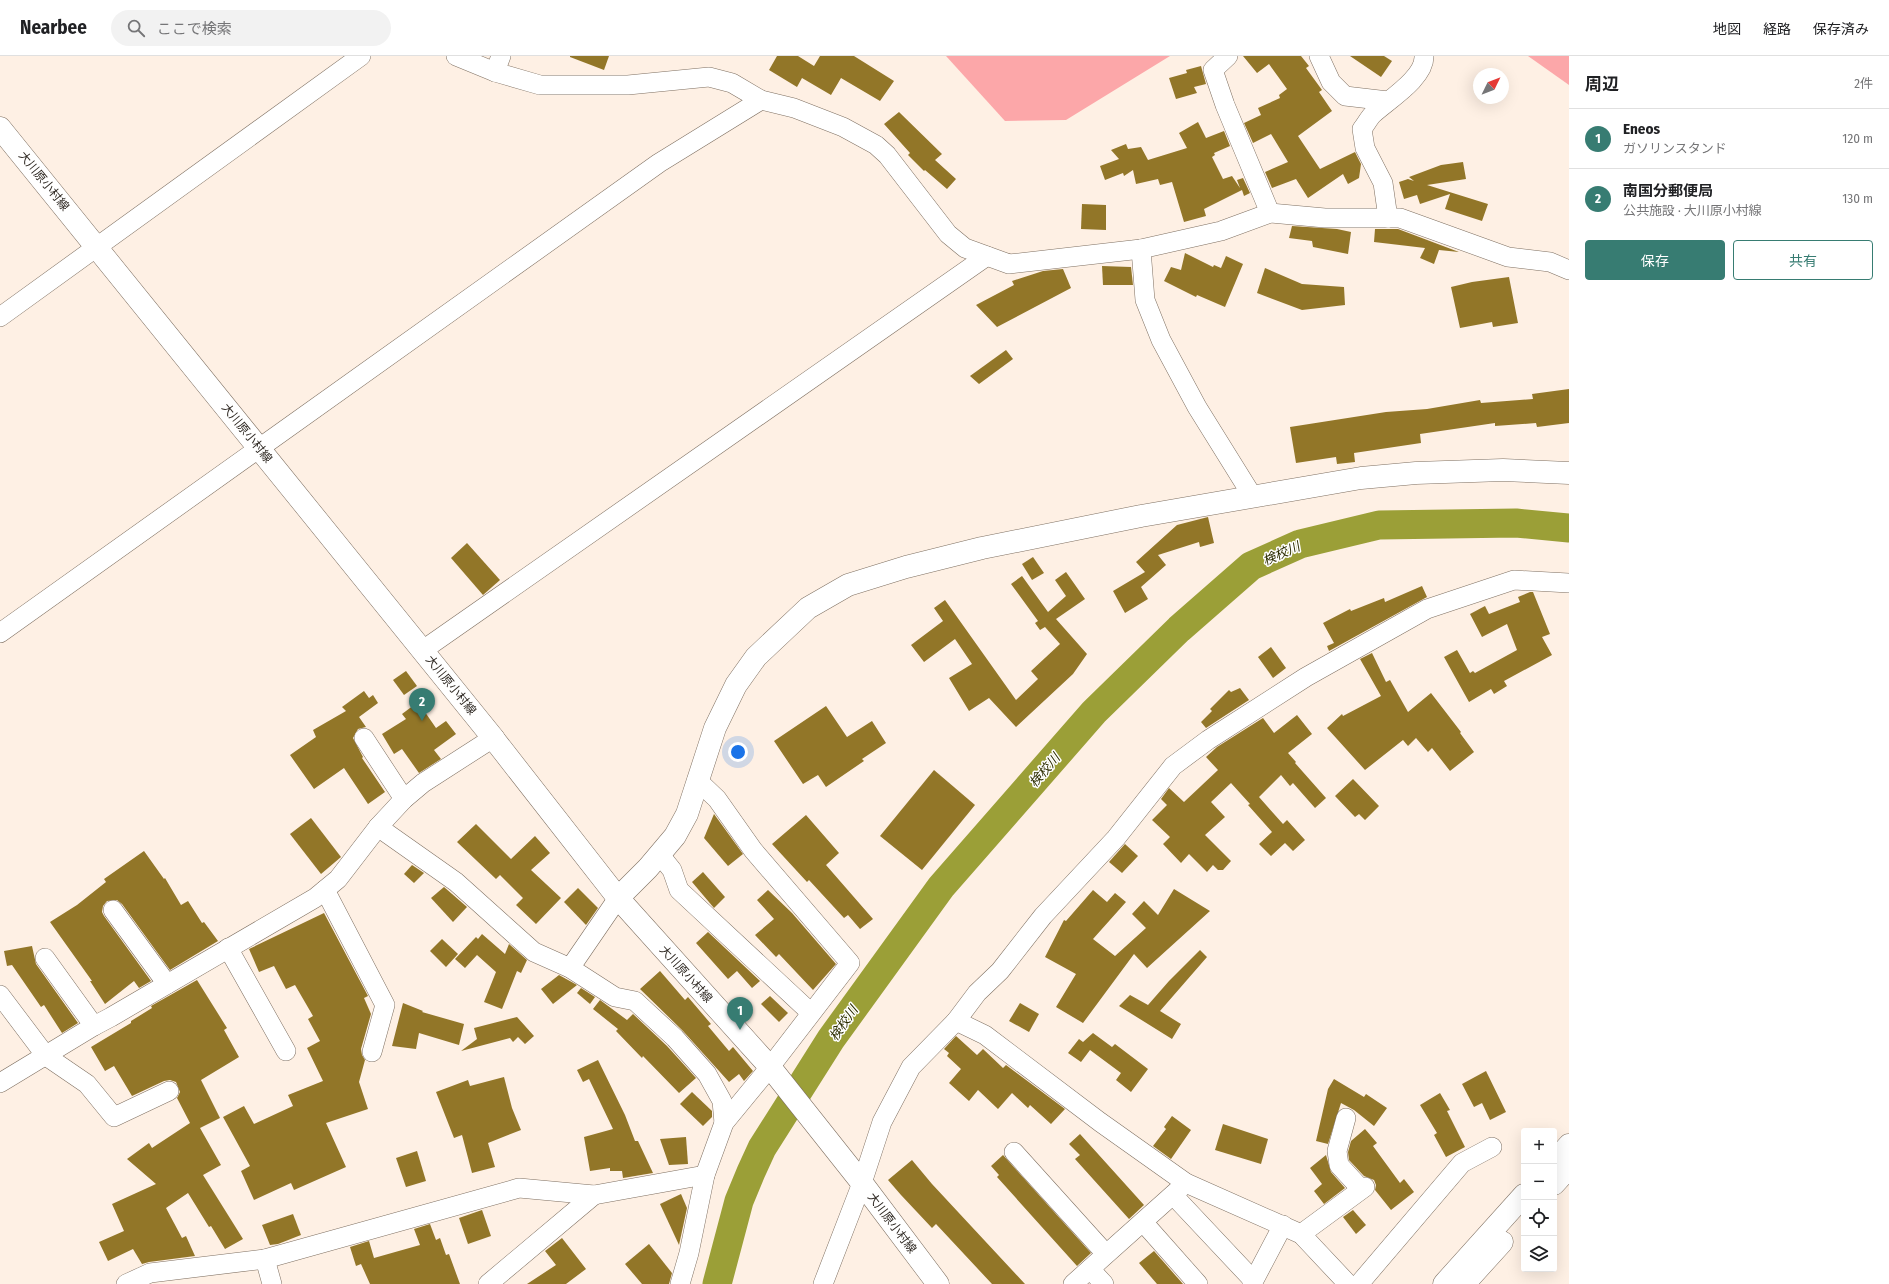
<!DOCTYPE html>
<html lang="ja">
<head>
<meta charset="utf-8">
<style>
	:root { --surface:#fff; --page:#f2f2f2; --text:#202124; --muted:#757577; --line:#e0e0e0; --accent:#377c72 }
	body { margin:0; font-family:"Fira Sans Condensed","Noto Sans JP",sans-serif; background:var(--page); color:var(--text) }
	.controls { position:absolute; right:12px; bottom:12px; display:grid; overflow:hidden; border-radius:4px; box-shadow:0 4px 16px #0002 }
	.controls button { width:36px; height:36px; display:grid; place-items:center; padding:0; border:0; border-bottom:1px solid var(--line); background:var(--surface); color:var(--text); font:20px sans-serif }
	.compass { position:absolute; left:1473px; top:12px; width:36px; height:36px; border-radius:50%; background:var(--surface); box-shadow:0 4px 16px #0002; rotate:47deg }
	.you { position:absolute; left:738px; top:696px; width:14px; height:14px; margin:-10px; border:3px solid #fff; border-radius:50%; background:#1a73e8; box-shadow:0 0 0 6px #1a73e833 }
	.badge { display:grid; place-items:center; width:26px; height:26px; border-radius:50%; background:var(--accent); color:#fff; font-size:13px; font-weight:700 }
	.pin { position:absolute; translate:-50% -33px; filter:drop-shadow(0 1px 2px #0008) }
	.pin::after { content:''; position:absolute; top:21px; width:14px; height:12px; background:inherit; clip-path:polygon(0 0,100% 0,50% 100%) }
	.list { margin:0; padding:0; list-style:none }
	h2 { display:flex; justify-content:space-between; align-items:center; height:52px; margin:0; padding:0 16px; font-size:17px }
	h2 small { font-size:13px; font-weight:400; color:var(--muted) }
	.list li { display:grid; grid-template-columns:26px 1fr auto; gap:12px; align-items:center; box-sizing:border-box; height:60px; padding:0 16px; border-top:1px solid var(--line) }
	.list b { display:block; font-size:15px; white-space:nowrap }
	.list p { margin:0; font-size:13px; white-space:nowrap; color:var(--muted) }
	.list em { font-size:13px; font-style:normal; color:var(--muted) }
	.actions { display:flex; gap:8px; padding:12px 16px }
	.actions a { flex:1; padding:9px 0; border:1px solid var(--accent); border-radius:4px; text-align:center; font-size:14px; color:var(--accent) }
	.actions .main { background:var(--accent); color:#fff }
	.icon { flex:none; width:22px; height:22px; fill:none; stroke:currentColor; stroke-width:2; stroke-linecap:round; stroke-linejoin:round }
	.map { position:relative; flex:none; width:1569px; height:1228px; overflow:hidden }
	header { display:flex; align-items:center; gap:24px; box-sizing:border-box; height:56px; padding:0 20px; background:var(--surface); border-bottom:1px solid var(--line) }
	header strong { font-size:19px }
	nav { display:flex; gap:22px; margin-inline-start:auto; font-size:14px }
	.search { width:280px; height:36px; background:var(--page); display:flex; align-items:center; gap:10px; box-sizing:border-box; padding:0 14px; border-radius:22px; color:var(--muted); font-size:15px }
	main { display:flex }
	aside { flex:1; background:var(--surface) }
	.map>svg:first-child { display:block }
	.forest { fill:#fca7a9 }
	.lines { fill:none; stroke-linecap:round; stroke-linejoin:round }
	.river { stroke:#9b9f37; stroke-width:29 }
	.building { fill:#927628 }
	.minor-casing { stroke:#7f7062; stroke-width:20 }
	.tertiary-casing { stroke:#7f7062; stroke-width:23 }
	.secondary-casing { stroke:#7f7062; stroke-width:23 }
	.motorway-casing { stroke:#7f7062; stroke-width:23 }
	.minor { stroke:#fff; stroke-width:19 }
	.tertiary { stroke:#fff; stroke-width:22 }
	.secondary { stroke:#fff; stroke-width:22 }
	.motorway { stroke:#fff; stroke-width:22 }
	.labels { text-anchor:middle; stroke-width:3; stroke-linejoin:round; paint-order:stroke }
	.street-label { font-size:12px; fill:#2f2923; stroke:#fff }
	.water-label { font-size:13px; font-style:italic; fill:#2c2d01; stroke:#fff }
</style>
</head>
<body>
<header>
<strong>Nearbee</strong>
<div class="search"><svg class="icon" aria-label="search" viewBox="0 0 24 24"><circle cx="10" cy="10" r="6"/><path d="M15 15l6 6"/></svg>ここで検索</div>
<nav><a>地図</a><a>経路</a><a>保存済み</a></nav>
</header>
<main>
<div class="map">
<svg width="1569" height="1228" viewBox="0 0 1569 1228">
	<rect width="100%" height="100%" fill="#fef0e4"/>
	<g class="forest">
		<polygon points="946,0 1170,0 1066,64 1005,65"/>
		<polygon points="1528,0 1569,0 1569,29"/>
	</g>
	<g class="lines">
		<polyline class="river" points="717,1228 739,1145 751,1116 762,1092 831,983 941,831 1094,656 1179,573 1251,510 1300,488 1379,469 1516,467 1569,472"/>
	</g>
	<g class="building">
		<polygon points="570,0 609,0 604,14 570,1"/>
		<polygon points="777,0 798,0 814,10 820,0 854,0 894,25 880,45 841,22 831,39 802,22 797,31 769,14"/>
		<polygon points="1243,0 1301,0 1309,10 1306,12 1322,34 1319,36 1332,55 1298,80 1320,113 1355,96 1361,108 1359,122 1348,128 1343,118 1308,142 1296,123 1272,132 1265,116 1288,106 1271,78 1253,87 1244,67 1261,59 1258,52 1280,42 1279,39 1287,33 1269,8 1257,17"/>
		<polygon points="1350,0 1384,0 1392,5 1381,21"/>
		<polygon points="1201,10 1206,28 1194,31 1197,37 1176,43 1169,22 1187,17 1186,14"/>
		<polygon points="899,56 942,98 935,104 956,123 947,133 925,114 924,115 908,99 910,97 884,68"/>
		<polygon points="1198,66 1206,82 1224,75 1230,90 1214,97 1215,99 1212,101 1223,123 1232,120 1240,132 1237,124 1243,122 1250,137 1244,140 1242,134 1204,153 1206,160 1184,166 1172,126 1160,129 1158,123 1136,128 1133,114 1124,120 1123,117 1105,124 1100,110 1119,103 1111,94 1126,88 1128,93 1141,91 1148,104 1187,92 1179,77"/>
		<polygon points="1463,106 1466,123 1427,129 1488,148 1482,165 1445,153 1450,138 1420,148 1417,139 1404,143 1399,126 1408,123 1414,125 1409,121 1441,109"/>
		<polygon points="1082,148 1106,149 1106,174 1081,173"/>
		<polygon points="1292,170 1337,173 1351,176 1348,198 1313,191 1312,185 1289,182"/>
		<polygon points="1375,173 1398,173 1459,196 1439,194 1434,208 1420,202 1425,192 1374,186"/>
		<polygon points="1185,197 1213,211 1214,209 1221,212 1226,200 1243,208 1225,251 1197,239 1196,241 1164,225 1171,211 1181,214"/>
		<polygon points="1102,210 1131,211 1133,229 1103,229"/>
		<polygon points="1265,212 1302,228 1344,231 1345,249 1302,254 1257,237"/>
		<polygon points="1063,213 1071,232 997,271 976,249 1014,229 1012,225 1043,215"/>
		<polygon points="1509,221 1518,267 1493,271 1492,266 1460,272 1451,231 1472,226"/>
		<polygon points="1006,294 1013,303 979,328 970,320"/>
		<polygon points="1569,333 1569,367 1537,371 1536,367 1495,370 1495,367 1420,378 1421,387 1354,397 1355,406 1337,408 1336,401 1296,407 1290,371 1386,356 1427,353 1480,344 1481,347 1533,343 1532,338"/>
		<polygon points="1208,461 1214,487 1200,491 1199,486 1158,499 1166,509 1141,531 1148,543 1125,557 1113,535 1145,516 1136,506 1177,469"/>
		<polygon points="467,487 500,524 483,539 451,502"/>
		<polygon points="1033,501 1044,517 1032,524 1022,508"/>
		<polygon points="1066,516 1085,543 1056,563 1087,598 1073,618 1016,671 989,642 969,655 949,622 972,608 955,583 924,606 911,589 943,565 934,552 945,544 1016,644 1038,623 1031,615 1060,588 1045,571 1040,574 1035,567 1038,565 1011,528 1022,520 1048,556 1066,540 1055,524"/>
		<polygon points="1422,530 1427,541 1329,595 1327,590 1334,587 1323,567 1350,553 1351,555 1384,542 1385,546"/>
		<polygon points="1530,536 1533,536 1550,578 1542,581 1552,599 1504,625 1507,630 1494,638 1491,633 1469,646 1444,601 1457,594 1470,617 1473,615 1475,617 1517,594 1507,568 1482,581 1470,558 1485,550 1489,558 1520,546 1518,541"/>
		<polygon points="1271,591 1286,612 1273,622 1258,601"/>
		<polygon points="1372,597 1386,626 1390,624 1408,656 1431,637 1461,676 1460,677 1474,696 1450,715 1432,692 1428,696 1416,682 1408,690 1403,684 1365,714 1327,672 1342,658 1343,660 1381,640 1360,603"/>
		<polygon points="406,615 417,630 404,639 393,624"/>
		<polygon points="1240,632 1249,644 1206,672 1201,666 1212,655 1210,653 1229,634 1231,636"/>
		<polygon points="364,635 369,642 373,639 378,647 359,661 366,671 358,673 353,682 363,701 362,702 385,736 368,748 344,712 314,733 290,699 316,681 313,674 346,655 342,651"/>
		<polygon points="418,646 436,672 446,665 456,678 434,694 441,703 419,717 402,693 394,698 382,678 406,663 402,658"/>
		<polygon points="826,650 847,681 872,665 886,687 862,703 864,705 826,731 818,719 803,728 774,685"/>
		<polygon points="1297,659 1312,678 1288,697 1296,706 1295,707 1326,742 1315,752 1293,727 1290,730 1281,719 1259,741 1283,768 1287,764 1305,784 1293,795 1285,787 1271,800 1259,788 1272,776 1248,749 1250,748 1231,727 1211,746 1225,761 1205,779 1231,805 1223,814 1218,814 1213,809 1207,816 1189,798 1181,807 1163,788 1170,781 1152,764 1167,749 1161,743 1169,732 1184,746 1218,714 1206,701 1217,691 1263,662 1274,677"/>
		<polygon points="934,714 975,749 922,814 880,780"/>
		<polygon points="1353,723 1379,750 1365,764 1359,758 1355,761 1335,740"/>
		<polygon points="714,758 743,798 728,810 704,782"/>
		<polygon points="806,759 839,797 826,809 873,863 860,873 848,859 844,862 809,824 807,826 772,788"/>
		<polygon points="311,762 341,801 321,818 290,778"/>
		<polygon points="476,768 511,803 535,780 550,797 531,814 561,842 536,868 516,849 523,842 500,819 496,823 457,786"/>
		<polygon points="1125,788 1138,800 1122,817 1109,806"/>
		<polygon points="144,795 164,823 165,822 181,849 188,845 202,867 204,866 218,885 170,914 122,848 117,844 107,845 103,850 102,856 104,860 151,925 139,932 134,925 105,948 90,925 92,925 50,866 77,849 106,826 104,823"/>
		<polygon points="412,809 424,817 414,827 404,818"/>
		<polygon points="703,816 725,841 714,852 692,826"/>
		<polygon points="444,831 467,851 453,866 431,842"/>
		<polygon points="578,832 598,852 586,869 564,846"/>
		<polygon points="1174,833 1210,855 1147,912 1134,898 1083,967 1056,951 1076,918 1045,901 1064,864 1066,865 1093,834 1107,846 1115,837 1126,846 1093,883 1115,900 1146,872 1132,858 1144,845 1158,859"/>
		<polygon points="768,834 792,857 836,908 813,934 779,898 776,901 755,879 774,863 757,844"/>
		<polygon points="324,857 368,940 364,942 371,958 361,993 362,999 365,1004 359,1026 368,1053 326,1067 346,1111 294,1134 291,1127 254,1144 241,1115 250,1110 223,1061 244,1050 254,1068 293,1050 288,1039 323,1025 307,992 320,985 308,963 313,960 295,929 286,933 274,910 259,916 249,893"/>
		<polygon points="708,876 760,925 752,932 737,915 728,923 696,887"/>
		<polygon points="482,878 505,898 509,888 527,904 521,917 517,915 502,953 484,946 496,916 477,899 465,912 455,903 476,881 478,883"/>
		<polygon points="442,883 458,898 446,911 430,895"/>
		<polygon points="32,890 36,908 78,967 62,977 44,949 41,951 12,909 7,910 4,895"/>
		<polygon points="1200,894 1207,901 1160,955 1181,968 1172,983 1119,950 1130,939 1148,949 1169,925"/>
		<polygon points="660,915 685,944 688,941 711,968 708,970 729,995 733,991 753,1015 744,1025 739,1018 729,1026 683,975 640,933"/>
		<polygon points="559,919 577,929 553,948 541,933"/>
		<polygon points="197,924 227,972 224,974 239,1001 201,1024 220,1062 200,1072 221,1109 203,1119 243,1183 225,1193 211,1170 209,1171 188,1137 166,1152 182,1182 186,1180 195,1200 149,1206 142,1208 133,1193 108,1205 99,1186 124,1175 112,1148 156,1128 127,1103 149,1087 152,1092 190,1067 177,1042 180,1036 176,1026 170,1024 164,1025 132,1040 114,1010 105,1015 91,991 131,967 131,965 152,952 151,950"/>
		<polygon points="581,932 595,941 590,948 577,937"/>
		<polygon points="770,940 788,957 779,966 761,948"/>
		<polygon points="600,944 627,964 633,958 667,990 696,1022 679,1037 643,1000 642,1002 616,975 618,973 593,953"/>
		<polygon points="403,947 423,955 422,956 464,968 459,989 419,977 416,993 392,990"/>
		<polygon points="1020,947 1039,958 1029,976 1009,965"/>
		<polygon points="517,961 534,980 525,988 518,981 513,986 510,982 461,995 477,983 474,972"/>
		<polygon points="1093,977 1112,991 1115,988 1148,1013 1131,1036 1116,1024 1121,1017 1090,994 1081,1006 1068,997 1079,983 1083,986"/>
		<polygon points="956,980 977,999 983,993 1003,1012 1006,1009 1065,1053 1051,1068 1030,1049 1028,1052 1012,1037 998,1053 978,1034 969,1045 949,1027 961,1013 947,1000 949,997 944,993"/>
		<polygon points="598,1004 625,1059 635,1085 638,1085 653,1117 623,1122 622,1115 610,1115 610,1112 590,1115 584,1081 613,1073 589,1023 583,1026 577,1014"/>
		<polygon points="1486,1015 1506,1056 1490,1064 1482,1047 1474,1051 1462,1028"/>
		<polygon points="504,1021 512,1052 521,1074 488,1087 495,1111 472,1117 462,1079 454,1082 436,1036 468,1024 470,1030"/>
		<polygon points="1334,1023 1364,1041 1366,1038 1387,1052 1374,1070 1354,1054 1341,1047 1328,1088 1316,1085 1328,1033"/>
		<polygon points="692,1036 712,1055 712,1061 703,1070 680,1048"/>
		<polygon points="1440,1037 1450,1054 1447,1055 1465,1091 1446,1101 1434,1079 1437,1077 1420,1049"/>
		<polygon points="1172,1060 1191,1074 1171,1103 1153,1090 1166,1073 1164,1071"/>
		<polygon points="1223,1068 1268,1083 1261,1108 1215,1094"/>
		<polygon points="1365,1073 1377,1087 1373,1090 1400,1127 1404,1123 1414,1136 1391,1154 1375,1134 1376,1129 1374,1124 1364,1120 1349,1104 1348,1096 1351,1085"/>
		<polygon points="1080,1078 1144,1149 1129,1163 1075,1103 1080,1099 1069,1088"/>
		<polygon points="686,1081 688,1108 669,1109 660,1083"/>
		<polygon points="417,1095 426,1125 406,1131 396,1102"/>
		<polygon points="1003,1099 1091,1197 1077,1210 997,1121 999,1119 991,1110"/>
		<polygon points="1326,1099 1331,1116 1345,1132 1324,1148 1314,1135 1322,1128 1310,1112"/>
		<polygon points="912,1104 932,1128 1025,1228 992,1228 936,1168 932,1172 901,1139 888,1124"/>
		<polygon points="681,1138 687,1152 679,1189 660,1148"/>
		<polygon points="482,1154 491,1180 468,1188 459,1162"/>
		<polygon points="1353,1154 1366,1169 1356,1178 1343,1161"/>
		<polygon points="293,1158 301,1179 278,1188 270,1189 262,1169"/>
		<polygon points="430,1168 436,1184 440,1182 446,1199 449,1198 460,1228 370,1228 361,1208 356,1210 350,1191 369,1185 374,1202 420,1189 414,1173"/>
		<polygon points="562,1182 586,1213 566,1228 527,1228 556,1209 545,1195"/>
		<polygon points="649,1188 672,1217 669,1228 642,1228 625,1208"/>
		<polygon points="1154,1195 1183,1228 1157,1228 1139,1207"/>
	</g>
	<g class="lines">
		<g class="minor-casing">
			<g id="minor">
				<polyline points="456,0 495,16 540,29 628,29 709,21 732,27 761,44 794,52 843,71 876,89 887,99 948,178 965,192 1009,208 1141,193 1221,175 1270,157 1325,162 1400,162 1508,201 1550,206 1569,214"/>
				<polyline points="1228,0 1213,14 1225,49 1270,157"/>
				<polyline points="1319,0 1331,26 1345,40 1388,45"/>
				<polyline points="495,16 501,0"/>
				<path d="M1388,162L1383,127L1365,92L1362,73C1366,68 1369,62 1373,58C1388,44 1425,22 1424,0"/>
				<polyline points="1141,193 1145,244 1161,284 1197,351 1253,441"/>
				<polyline points="0,261 361,0"/>
				<polyline points="0,577 659,107 761,44"/>
				<polyline points="423,594 987,200"/>
				<polyline points="364,682 404,743"/>
				<polyline points="378,771 456,826 534,896 570,912 615,941 635,945 675,982 707,1018 722,1045 724,1067"/>
				<polyline points="660,799 672,814 679,834 810,956"/>
				<polyline points="325,834 385,949 372,996"/>
				<polyline points="113,854 167,928"/>
				<polyline points="228,892 286,995"/>
				<polyline points="45,902 94,970"/>
				<polyline points="570,912 618,842"/>
				<polyline points="0,939 46,1000 87,1028 114,1061 169,1035"/>
				<polyline points="956,965 985,979 1100,1066 1186,1127 1301,1178 1348,1228"/>
				<polyline points="0,1027 94,970 111,961 315,842 338,823 378,771 404,743 423,727 493,682"/>
				<polyline points="1346,1062 1337,1095 1339,1109 1361,1133"/>
				<polyline points="1014,1096 1106,1198"/>
				<polyline points="1173,1139 1253,1224"/>
				<polyline points="1143,1166 1198,1228"/>
				<polyline points="1301,1178 1365,1131"/>
				<polyline points="265,1203 272,1228"/>
				<polyline points="1090,1213 1104,1228"/>
				<polyline points="126,1228 150,1217 265,1203 519,1132 594,1139 705,1119"/>
				<polyline points="488,1228 594,1139"/>
				<polyline points="680,1228 689,1197 705,1119 724,1067 770,1011 850,907 753,794 717,743 697,724"/>
				<polyline points="823,1228 862,1127 882,1066 911,1011 956,965 977,937 1000,915 1043,860 1116,782 1173,710 1208,684 1306,621 1427,553 1514,524 1569,527"/>
				<polyline points="1073,1228 1186,1127"/>
				<polyline points="1252,1228 1283,1169"/>
				<polyline points="1359,1228 1462,1107 1492,1091"/>
			</g>
		</g>
		<g class="tertiary-casing">
			<polyline id="tertiary" points="618,842 648,812 675,780 687,758 715,672 736,629 756,601 808,552 848,529 906,511 982,492 1141,460 1361,422 1416,417 1503,414 1569,417"/>
		</g>
		<g class="secondary-casing">
			<g id="secondary">
				<polyline points="0,72 494,683"/>
				<polyline points="493,682 618,842 770,1011 862,1127 938,1228"/>
			</g>
		</g>
		<g class="motorway-casing">
			<g id="motorway">
				<polyline points="1554,1106 1569,1089"/>
				<polyline points="1554,1128 1569,1111"/>
				<polyline points="1444,1228 1524,1139"/>
				<polyline points="1464,1228 1502,1186"/>
			</g>
		</g>
		<use href="#minor" class="minor"/>
		<use href="#tertiary" class="tertiary"/>
		<use href="#secondary" class="secondary"/>
		<use href="#motorway" class="motorway"/>
	</g>
	<g class="labels">
		<g class="street-label">
			<text transform="translate(44 125) rotate(51)" y="4">大川原小村線</text>
			<text transform="translate(247 377) rotate(51)" y="4">大川原小村線</text>
			<text transform="translate(451 629) rotate(51)" y="4">大川原小村線</text>
			<text transform="translate(686 918) rotate(48)" y="4">大川原小村線</text>
			<text transform="translate(892 1167) rotate(53)" y="4">大川原小村線</text>
		</g>
		<g class="water-label">
			<text transform="translate(1281 497) rotate(-24)" y="5">検校川</text>
			<text transform="translate(1044 714) rotate(-49)" y="5">検校川</text>
			<text transform="translate(843 967) rotate(-55)" y="5">検校川</text>
		</g>
	</g>
</svg>
<div class="controls">
<button>+</button>
<button>−</button>
<button><svg class="icon" aria-label="locate" viewBox="0 0 24 24"><circle cx="12" cy="12" r="6"/><path d="M12 2v4M12 18v4M2 12h4M18 12h4"/></svg></button>
<button><svg class="icon" aria-label="layers" viewBox="0 0 24 24"><path d="M12 4l9 5-9 5-9-5zM3 14l9 5 9-5"/></svg></button>
</div>
<svg class="compass" viewBox="-18 -18 36 36"><path d="M0-13l5 13h-10z" fill="#e53935"/><path d="M0 13l5-13h-10z" fill="#757577"/></svg>
<div class="you"></div>
<div class="pin badge" style="left:740px;top:974px">1</div>
<div class="pin badge" style="left:422px;top:665px">2</div>
</div>
<aside>
<h2>周辺<small>2件</small></h2>
<ul class="list">
<li><span class="badge">1</span><div><b>Eneos</b><p>ガソリンスタンド</p></div><em>120 m</em></li>
<li><span class="badge">2</span><div><b>南国分郵便局</b><p>公共施設 · 大川原小村線</p></div><em>130 m</em></li>
</ul>
<div class="actions"><a class="main">保存</a><a>共有</a></div>
</aside>
</main>
</body>
</html>
